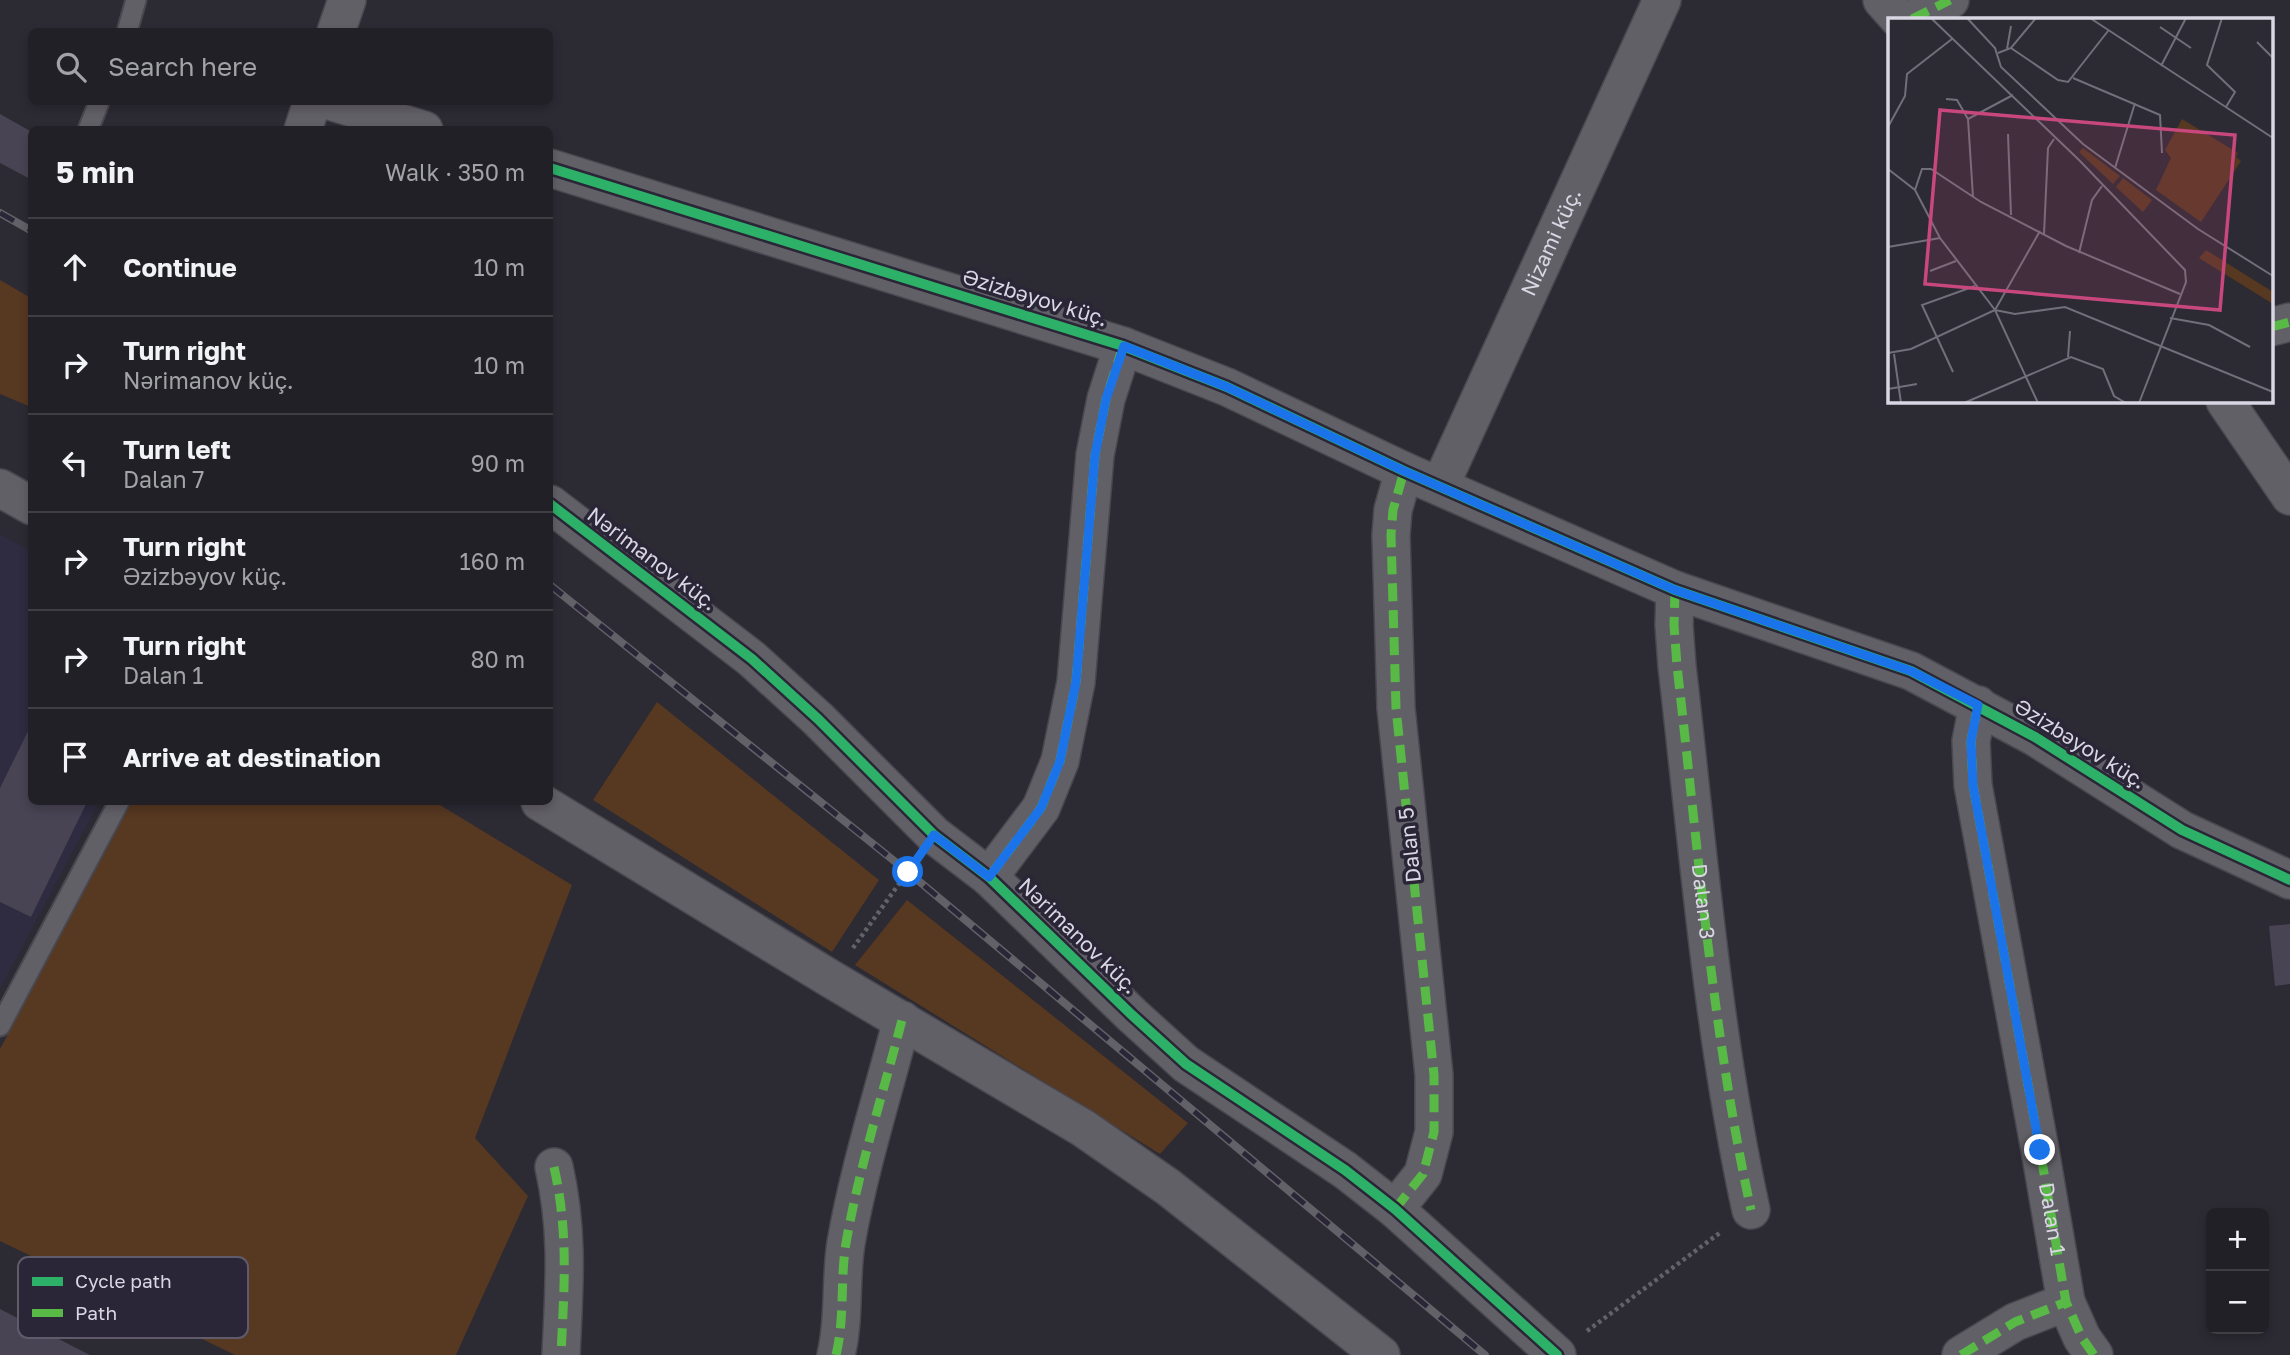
<!DOCTYPE html>
<html lang="en">
<head>
<meta charset="utf-8">
<style>
	:root { --surface:#212026; --page:#2d2d32; --text:#f1f3f6; --muted:#a2a3a7; --line:#3e3e43 }
	body { margin:0; font-family:"Golos Text",sans-serif; background:var(--page); color:var(--text) }
	.controls { position:absolute; right:21px; bottom:21px; display:grid; overflow:hidden; border-radius:10px; box-shadow:0 4px 10px #0003 }
	.controls button { width:63px; height:63px; display:grid; place-items:center; padding:0; border:0; border-bottom:2px solid var(--line); background:var(--surface); color:var(--text); font:35px sans-serif }
	.stop { position:absolute; width:21px; height:21px; margin:-16px; border:5px solid #1a73e8; border-radius:50%; background:#fff }
	.stop.end { background:#1a73e8; border-color:#fff; box-shadow:0 2px 7px #0008 }
	.list { margin:0; padding:0; list-style:none }
	h2 { display:flex; justify-content:space-between; align-items:center; height:91px; margin:0; padding:0 28px; font-size:30px }
	h2 small { font-size:23px; font-weight:400; color:var(--muted) }
	.list li { display:grid; grid-template-columns:46px 1fr auto; gap:21px; align-items:center; box-sizing:border-box; height:98px; padding:0 28px; border-top:2px solid var(--line) }
	.list b { display:block; font-size:26px; white-space:nowrap }
	.list p { margin:0; font-size:23px; white-space:nowrap; color:var(--muted) }
	.list em { font-size:23px; font-style:normal; color:var(--muted) }
	.icon { flex:none; width:38px; height:38px; fill:none; stroke:currentColor; stroke-width:2; stroke-linecap:round; stroke-linejoin:round }
	.map { position:relative; flex:none; width:2290px; height:1355px; overflow:hidden }
	.search { position:absolute; background:var(--surface); box-shadow:0 4px 10px #0003; left:28px; top:28px; width:525px; height:77px; display:flex; align-items:center; gap:18px; box-sizing:border-box; padding:0 24px; border-radius:10px; color:var(--muted); font-size:26px }
	.panel { position:absolute; background:var(--surface); box-shadow:0 4px 10px #0003; left:28px; top:126px; width:525px; height:679px; border-radius:10px }
	.map>svg:first-child { display:block }
	.built { fill:#2f2b40 }
	.green { fill:#573821 }
	.building { fill:#484453 }
	.lines { fill:none; stroke-linecap:round; stroke-linejoin:round }
	.lane-casing { stroke:#49474f; stroke-width:23 }
	.street-casing { stroke:#49474f; stroke-width:40 }
	.path { stroke:#636269; stroke-width:4.5; stroke-dasharray:3.5 3.5; stroke-linecap:butt }
	.lane { stroke:#626067; stroke-width:19 }
	.street { stroke:#626067; stroke-width:37 }
	.rail-casing { stroke:#626168; stroke-width:8 }
	.rail { stroke:#2a2637; stroke-width:5; stroke-dasharray:16; stroke-linecap:butt }
	.quiet { stroke:#58b947; stroke-width:9; stroke-dasharray:18 9; stroke-linecap:butt }
	.cycleway-casing { stroke:#2a2637; stroke-width:15 }
	.cycleway { stroke:#2db169; stroke-width:10 }
	.route { stroke:#1a73e8; stroke-width:9 }
	.labels { text-anchor:middle; stroke-width:7; stroke-linejoin:round; paint-order:stroke }
	.street-label { font-size:21px; fill:#d9d7e3; stroke:#2a2637 }
	.inset-road { fill:none; stroke:#716f79; stroke-width:2 }
	.view { fill:#c8487d; fill-opacity:0.15; stroke:#c8487d; stroke-width:3.5 }
	.inset-edge { fill:none; stroke:#d9d7e3; stroke-width:3.5 }
	.key { fill:#2a2637; stroke:#5f5b6b; stroke-width:2 }
	.key-label { font-size:19px; fill:#d9d7e3 }
</style>
</head>
<body>
<div class="map">
<svg width="2290" height="1355" viewBox="0 0 2290 1355">
	<rect width="100%" height="100%" fill="#2c2a33"/>
	<polygon class="built" points="0,534 31,551 32,802 99,802 0,989"/>
	<g class="green">
		<polygon points="0,280 31,298 31,407 0,394"/>
		<polygon points="657,702 879,880 832,952 593,800"/>
		<polygon points="132,802 435,802 572,885 475,1138 528,1196 456,1355 235,1355 0,1241 0,1049"/>
		<polygon points="907,900 1188,1123 1160,1154 855,965"/>
	</g>
	<g class="building">
		<polygon points="0,114 32,132 32,180 0,163"/>
		<polygon points="32,723 32,802 87,802 31,917 0,902 0,788"/>
		<polygon points="2290,924 2290,984 2275,986 2269,926"/>
		<polygon points="0,1309 90,1355 0,1355"/>
	</g>
	<g class="lines">
		<g class="lane-casing">
			<g id="lane">
				<polyline points="127,32 136,0"/>
				<polyline points="88,130 99,102"/>
				<polyline points="0,1026 119,802"/>
			</g>
		</g>
		<g class="street-casing">
			<g id="street">
				<polyline points="1882,0 1899,19"/>
				<polyline points="1912,19 1950,0"/>
				<polyline points="336,32 347,0"/>
				<polyline points="333,102 424,130"/>
				<polyline points="303,130 312,102"/>
				<polyline points="550,168 1123,346 1227,387 1404,471 1675,590 1911,671 2035,737 2182,830 2290,880"/>
				<polyline points="2271,327 2290,322"/>
				<polyline points="2225,401 2290,496"/>
				<path id="s1" d="M1440,486L1662,0"/>
				<polyline points="0,488 32,506"/>
				<polyline points="550,504 752,659 818,719 934,835 989,877 1132,1015 1186,1064 1345,1170 1395,1209 1557,1355"/>
				<path id="s2" d="M1675,590L1674,625L1677,666C1698,847 1712,1031 1751,1210"/>
				<polyline points="1978,705 1971,741 1973,785 2040,1150 2066,1302 2082,1338 2094,1355"/>
				<polyline points="540,802 831,979 1083,1128 1168,1187 1381,1355"/>
				<polyline points="989,877 1041,808 1060,761 1076,682 1095,455 1106,399 1123,346"/>
				<path d="M554,1167C569,1234 564,1288 561,1355"/>
				<polyline points="1395,1209 1423,1174 1434,1132 1434,1075 1396,708 1391,535 1393,510 1404,471"/>
				<path d="M836,1355C845,1318 840,1280 846,1243C859,1168 883,1094 902,1020"/>
				<polyline points="1961,1355 2015,1322 2066,1302"/>
			</g>
		</g>
		<g class="path">
			<polyline points="853,948 911,867"/>
			<polyline points="1587,1331 1721,1232"/>
		</g>
		<use href="#lane" class="lane"/>
		<use href="#street" class="street"/>
		<g class="rail-casing">
			<g id="rail">
				<polyline points="0,213 32,231"/>
				<polyline points="550,585 908,872 1485,1355"/>
			</g>
		</g>
		<use href="#rail" class="rail"/>
		<g class="quiet">
			<polyline points="1912,19 1950,0"/>
			<polyline points="2271,327 2290,322"/>
			<path d="M1675,590L1674,625L1677,666C1698,847 1712,1031 1751,1210"/>
			<path id="s3" d="M1978,705L1971,741L1973,785L2040,1150L2066,1302L2082,1338L2094,1355"/>
			<polyline points="989,877 1041,808 1060,761 1076,682 1095,455 1106,399 1123,346"/>
			<path d="M554,1167C569,1234 564,1288 561,1355"/>
			<polyline points="1395,1209 1423,1174 1434,1132 1434,1075 1396,708 1391,535 1393,510 1404,471"/>
			<path d="M836,1355C845,1318 840,1280 846,1243C859,1168 883,1094 902,1020"/>
			<polyline points="1961,1355 2015,1322 2066,1302"/>
		</g>
		<g class="cycleway-casing">
			<g id="cycleway">
				<polyline points="550,168 1123,346 1227,387 1404,471 1675,590 1911,671 2035,737 2182,830 2290,880"/>
				<polyline points="550,504 752,659 818,719 934,835 989,877 1132,1015 1186,1064 1345,1170 1395,1209 1557,1355"/>
			</g>
		</g>
		<use href="#cycleway" class="cycleway"/>
	</g>
	<g class="lines">
		<polyline class="route" points="908,872 934,835 989,877 1041,808 1060,761 1076,682 1095,455 1106,399 1124,346 1227,387 1404,471 1675,590 1911,671 1978,705 1971,741 1973,785 2040,1150"/>
	</g>
	<g class="labels">
		<g class="street-label">
			<text dy="7" stroke="none"><textPath href="#s1" startOffset="268">Nizami küç.</textPath></text>
			<text transform="translate(1035 298) rotate(17)" y="7">Əzizbəyov küç.</text>
			<text transform="translate(652 559) rotate(37)" y="7">Nərimanov küç.</text>
			<text transform="translate(2080 744) rotate(32)" y="7">Əzizbəyov küç.</text>
			<text transform="translate(1410 845) rotate(-96)" y="7">Dalan 5</text>
			<text dy="7" stroke="none"><textPath href="#s2" startOffset="313">Dalan 3</textPath></text>
			<text transform="translate(1078 936) rotate(44)" y="7">Nərimanov küç.</text>
			<text dy="7" stroke="none"><textPath href="#s3" startOffset="522">Dalan 1</textPath></text>
		</g>
	</g>
	<g transform="translate(1888 18)">
		<rect width="385" height="385" fill="#2c2a33"/>
		<path d="M294,101L350,135L348,139L353,143L313,204L268,172L283,140L277,132ZM195,130L232,158L225,166L191,134ZM235,160L264,182L255,194L228,169ZM318,232L385,274V286L311,240Z" fill="#573821"/>
		<path class="inset-road" d="M43,0L191,142L297,252L298,264L251,385M79,0L107,30L113,49L195,126L310,211L385,258M202,0L385,120M334,0L319,47L347,74L338,89M272,9L303,30M369,24L385,40M123,30L170,62L180,64L220,13M119,31L123,8M110,35L123,30L148,0M273,48L298,0M185,60L272,97L274,135M58,81L69,82L80,101L85,179M80,101L125,77M0,109L17,78L19,56L64,21M120,116L123,197M227,150L247,85M0,151L27,172L52,220L107,292L150,385M27,172L34,151H43L93,184L178,228L292,276M156,216L160,130L166,121M0,229L52,220M191,235L204,182L214,168M42,253L68,243M107,292L127,296L177,289L385,374M282,300L321,307L362,329M0,335L23,331L107,292L152,213M6,336L13,385M180,339L182,313M65,354L34,287L87,268M0,371L29,366M76,385L183,339L215,351L226,378L238,385"/>
		<path class="view" d="M52,92L347,117L332,292L37,266Z"/>
		<rect width="385" height="385" class="inset-edge"/>
	</g>
	<rect x="18" y="1257" width="230" height="81" rx="10" class="key"/>
	<rect x="32" y="1277" width="31" height="9" fill="#2db169"/>
	<rect x="32" y="1309" width="31" height="8" fill="#58b947"/>
	<g class="key-label">
		<text x="75" y="1288">Cycle path</text>
		<text x="75" y="1320">Path</text>
	</g>
</svg>
<div class="controls">
<button>+</button>
<button>−</button>
</div>
<div class="stop" style="left:908px;top:872px"></div>
<div class="stop end" style="left:2040px;top:1150px"></div>
<div class="search"><svg class="icon" aria-label="search" viewBox="0 0 24 24"><circle cx="10" cy="10" r="6"/><path d="M15 15l6 6"/></svg>Search here</div>
<section class="panel">
<h2>5 min<small>Walk · 350 m</small></h2>
<ul class="list">
<li><svg class="icon" aria-label="ahead" viewBox="0 0 24 24"><path d="M12 20V5M6 11l6-6 6 6"/></svg><div><b>Continue</b></div><em>10 m</em></li>
<li><svg class="icon" aria-label="right" viewBox="0 0 24 24"><path d="M7 20v-9h11M14 6l5 5-5 5"/></svg><div><b>Turn right</b><p>Nərimanov küç.</p></div><em>10 m</em></li>
<li><svg class="icon" aria-label="left" viewBox="0 0 24 24"><path d="M17 20v-9H6M10 6l-5 5 5 5"/></svg><div><b>Turn left</b><p>Dalan 7</p></div><em>90 m</em></li>
<li><svg class="icon" aria-label="right" viewBox="0 0 24 24"><path d="M7 20v-9h11M14 6l5 5-5 5"/></svg><div><b>Turn right</b><p>Əzizbəyov küç.</p></div><em>160 m</em></li>
<li><svg class="icon" aria-label="right" viewBox="0 0 24 24"><path d="M7 20v-9h11M14 6l5 5-5 5"/></svg><div><b>Turn right</b><p>Dalan 1</p></div><em>80 m</em></li>
<li><svg class="icon" aria-label="arrive" viewBox="0 0 24 24"><path d="M6 21V4h12l-3 4 3 4H6"/></svg><div><b>Arrive at destination</b></div></li>
</ul>
</section>
</div>
</body>
</html>
